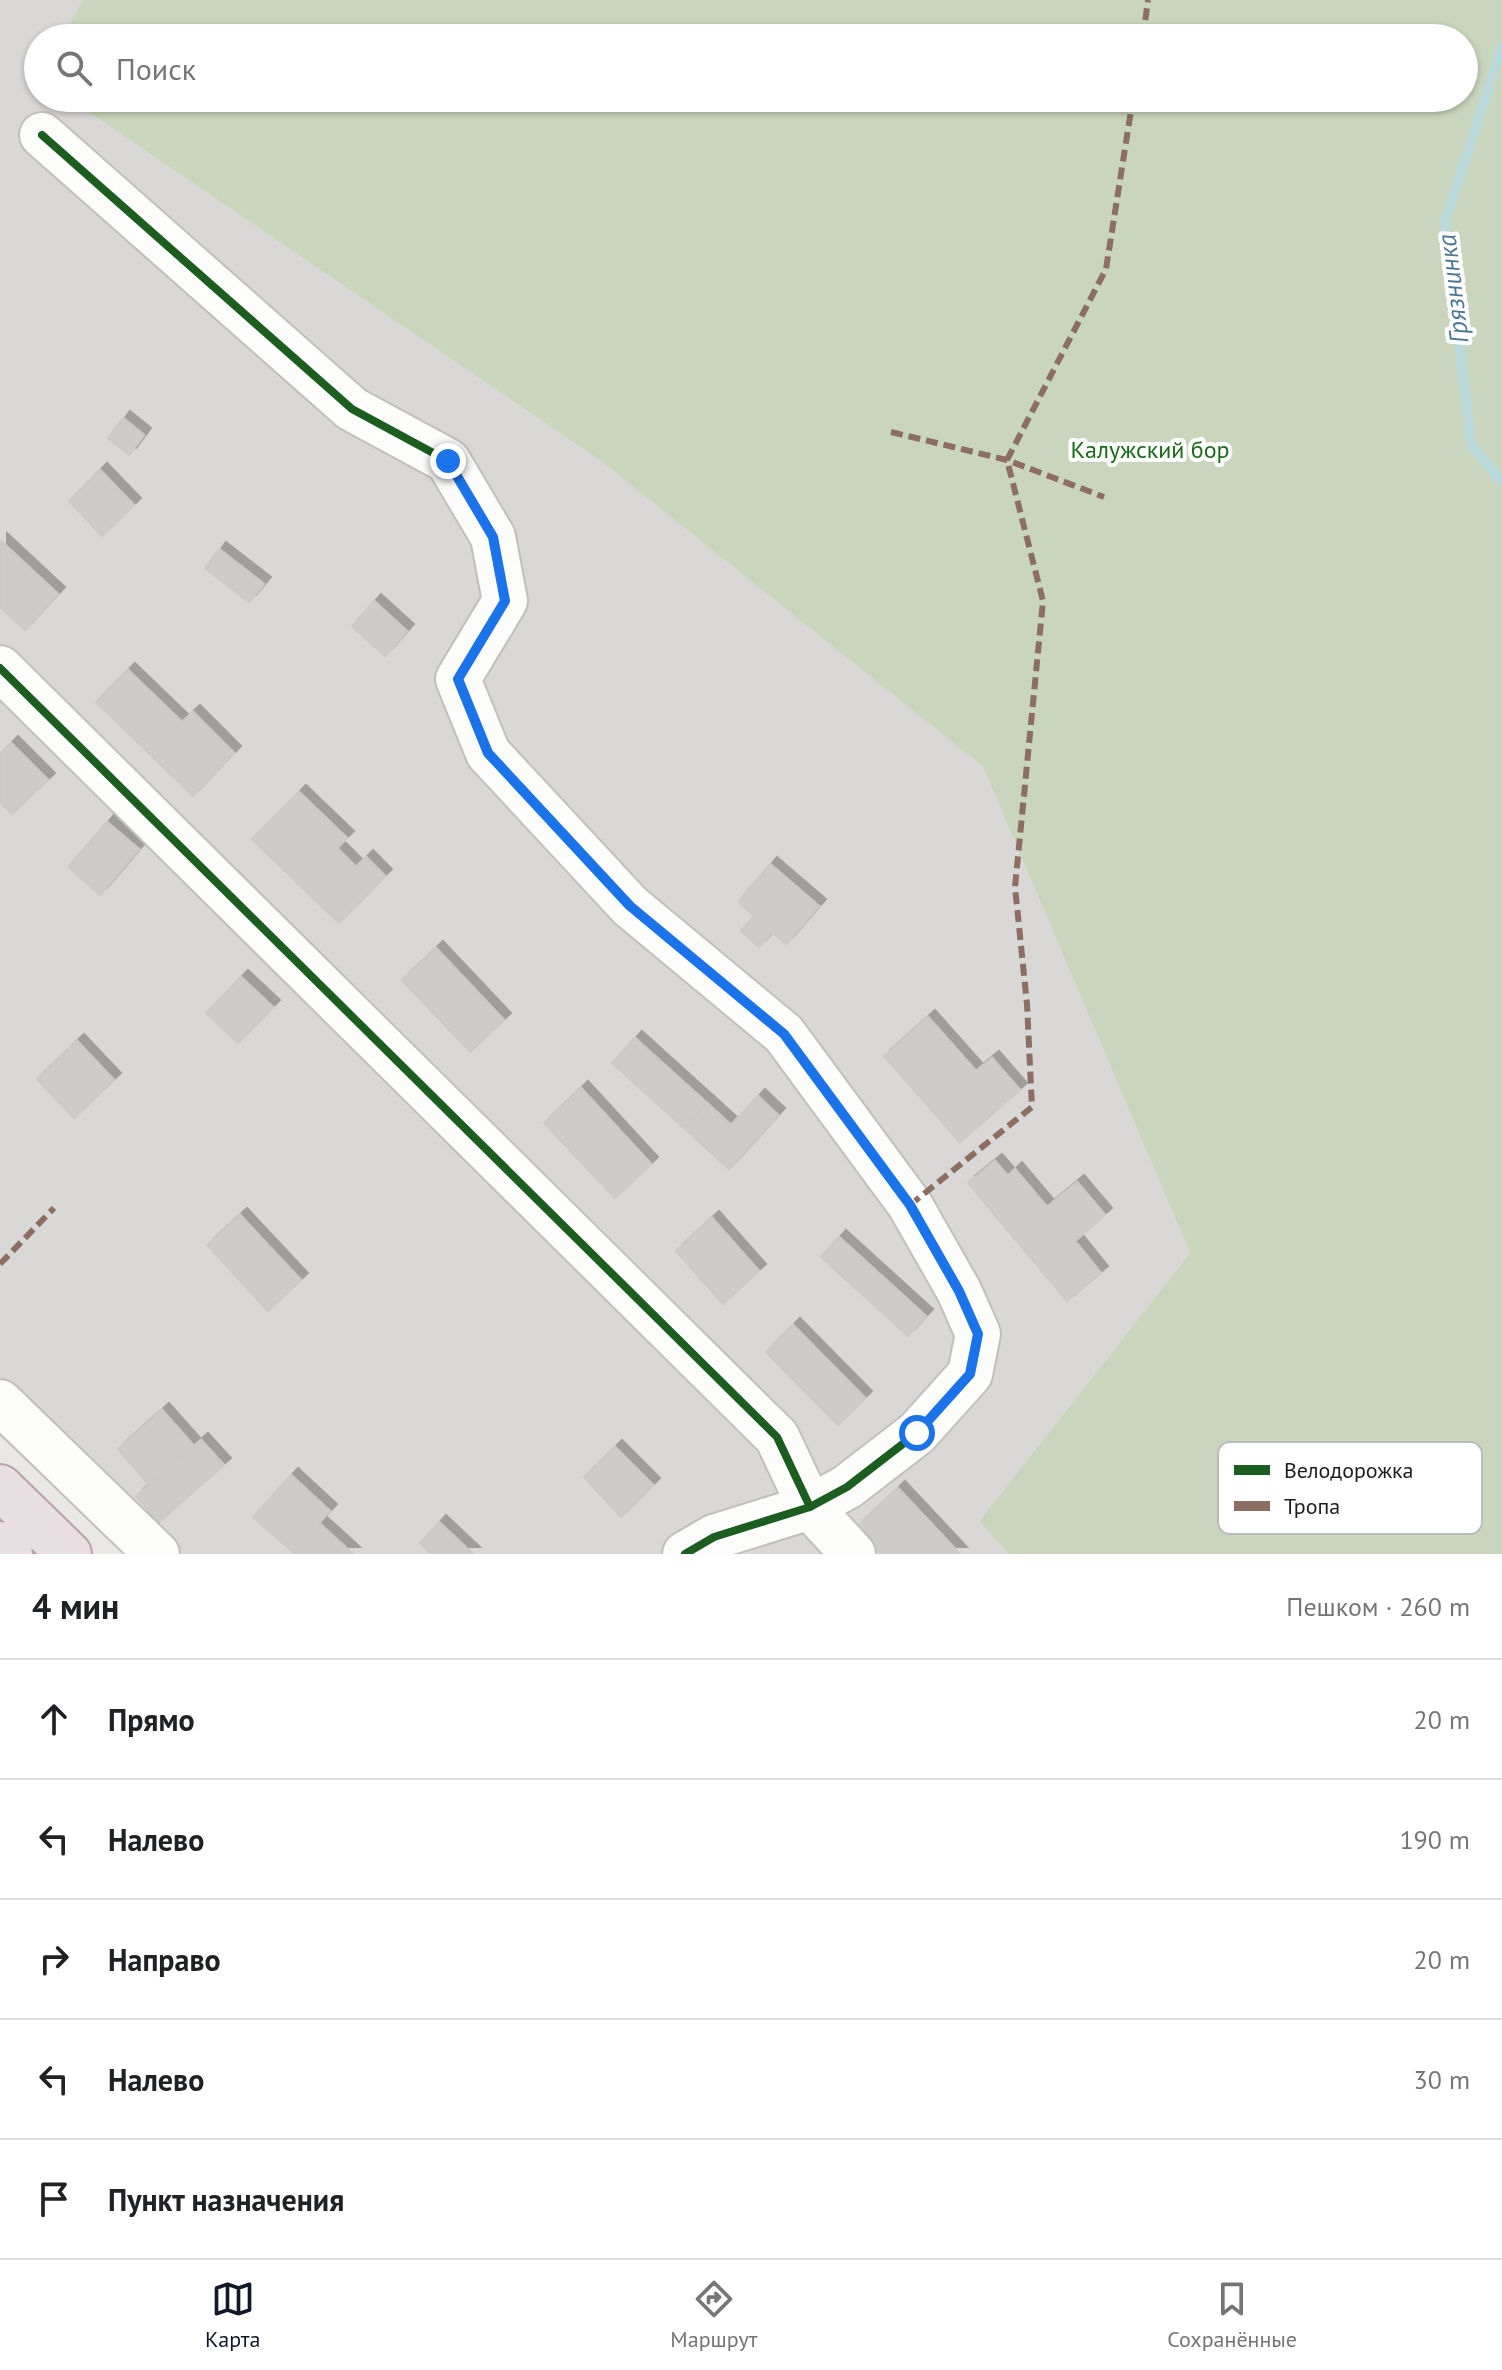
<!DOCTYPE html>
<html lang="ru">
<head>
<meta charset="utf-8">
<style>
	:root { --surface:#fff; --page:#f2f2f2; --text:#202124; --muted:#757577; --line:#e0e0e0; --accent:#111827 }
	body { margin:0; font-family:"PT Sans",sans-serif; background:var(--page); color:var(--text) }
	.stop { position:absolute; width:24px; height:24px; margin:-18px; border:6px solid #1a73e8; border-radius:50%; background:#fff }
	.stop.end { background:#1a73e8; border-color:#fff; box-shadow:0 2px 8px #0008 }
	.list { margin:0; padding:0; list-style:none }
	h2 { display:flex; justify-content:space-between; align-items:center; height:104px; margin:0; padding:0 32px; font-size:34px }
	h2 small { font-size:26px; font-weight:400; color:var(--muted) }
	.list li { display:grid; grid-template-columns:52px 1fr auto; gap:24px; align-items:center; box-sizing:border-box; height:120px; padding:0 32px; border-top:2px solid var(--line) }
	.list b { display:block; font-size:30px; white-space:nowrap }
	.list em { font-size:26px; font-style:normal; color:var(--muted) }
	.icon { flex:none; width:44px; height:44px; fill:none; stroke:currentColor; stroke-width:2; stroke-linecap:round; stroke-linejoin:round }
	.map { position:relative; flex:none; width:1502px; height:1554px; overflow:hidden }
	.search { position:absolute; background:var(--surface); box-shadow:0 2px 6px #0004; left:24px; right:24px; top:24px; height:88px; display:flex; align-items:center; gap:20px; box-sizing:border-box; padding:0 28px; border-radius:44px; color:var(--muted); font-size:30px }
	.sheet { height:704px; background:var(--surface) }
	nav { display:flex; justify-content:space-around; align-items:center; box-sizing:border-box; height:112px; border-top:2px solid var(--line); background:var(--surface); font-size:22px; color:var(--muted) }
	nav a { display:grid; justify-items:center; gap:4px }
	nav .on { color:var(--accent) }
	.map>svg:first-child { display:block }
	.residential { fill:#d9d8d6 }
	.forest { fill:#c9d6bd }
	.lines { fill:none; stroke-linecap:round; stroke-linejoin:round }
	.stream { stroke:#bbd8da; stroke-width:10 }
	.building { fill:#ceccca; stroke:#cdc9c7; stroke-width:2; filter:url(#shadow) }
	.minor-casing { stroke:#c0bfbd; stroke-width:48 }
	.highway-casing { stroke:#bc9fab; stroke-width:48 }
	.minor { stroke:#fcfcfb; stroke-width:44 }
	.highway { stroke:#e7dfe1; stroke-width:44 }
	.quiet { stroke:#8d6e63; stroke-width:6; stroke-dasharray:12 6; stroke-linecap:butt }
	.cycleway-casing { stroke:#fff; stroke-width:13 }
	.cycleway { stroke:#1b5e20; stroke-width:8 }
	.route { stroke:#1a73e8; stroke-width:10 }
	.labels { text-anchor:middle; stroke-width:8; stroke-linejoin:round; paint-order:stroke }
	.park-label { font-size:24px; fill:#1a6d17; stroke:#fff }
	.water-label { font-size:26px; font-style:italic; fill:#4c7893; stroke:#fff }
	.key { fill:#fff; stroke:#bbb; stroke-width:2 }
	.key-label { font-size:22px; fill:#1c1c1c }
</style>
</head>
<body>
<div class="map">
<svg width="1502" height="1554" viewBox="0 0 1502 1554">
	<defs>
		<filter id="shadow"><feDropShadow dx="7" dy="-7" stdDeviation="0" flood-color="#0004"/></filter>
	</defs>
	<rect width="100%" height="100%" fill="#eae8e5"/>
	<polygon class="residential" points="0,0 83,0 61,38 38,38 38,98 68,98 598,459 983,767 1190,1253 979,1521 1009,1554 159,1554 0,1394"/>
	<polygon class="forest" points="83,0 1502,0 1502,1554 1009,1554 979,1521 1190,1253 983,767 598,459 68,98 1464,98 1464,38 61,38"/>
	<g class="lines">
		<polyline class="stream" points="1502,46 1445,221 1471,444 1502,482"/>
	</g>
	<g class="building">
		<polygon points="123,418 144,435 129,455 108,438"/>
		<polygon points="100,470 134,505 102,536 69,501"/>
		<polygon points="0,540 58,594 25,630 0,607"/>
		<polygon points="219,549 264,584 249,602 205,568"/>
		<polygon points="374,601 407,631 385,656 352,626"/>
		<polygon points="128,670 182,722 193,712 234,753 193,796 96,702"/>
		<polygon points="11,743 48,780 12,814 0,802 0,754"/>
		<polygon points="299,792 347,838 337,848 356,867 366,857 385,876 339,923 252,839"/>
		<polygon points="107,822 139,849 100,895 68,867"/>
		<polygon points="770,864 819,906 786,944 772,932 759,947 741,931 754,916 738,902"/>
		<polygon points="436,948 504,1020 470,1052 402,980"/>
		<polygon points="241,977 273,1007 238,1043 206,1013"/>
		<polygon points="928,1017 976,1071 992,1058 1020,1090 960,1142 884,1056"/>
		<polygon points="635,1038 707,1103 684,1128 612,1063"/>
		<polygon points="77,1041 114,1080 74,1118 37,1079"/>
		<polygon points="581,1088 651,1164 615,1198 544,1123"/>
		<polygon points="758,1096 778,1115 729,1169 684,1128 707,1103 731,1125"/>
		<polygon points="995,1161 1008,1176 1015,1169 1047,1207 1077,1182 1105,1215 1075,1241 1101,1273 1067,1301 968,1183"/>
		<polygon points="240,1215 301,1280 268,1311 207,1245"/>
		<polygon points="712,1218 759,1271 723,1304 676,1251"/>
		<polygon points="839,1237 926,1316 908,1336 821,1257"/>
		<polygon points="793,1325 865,1398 838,1425 766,1352"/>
		<polygon points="162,1410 194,1446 149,1485 118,1449"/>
		<polygon points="201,1440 224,1465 159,1522 136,1496"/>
		<polygon points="615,1447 653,1485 621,1517 584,1477"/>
		<polygon points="291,1475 330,1511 319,1523 353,1554 295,1554 253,1517"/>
		<polygon points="898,1488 960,1554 881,1554 856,1528"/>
		<polygon points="439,1522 473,1554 432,1554 420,1543"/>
	</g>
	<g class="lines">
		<g class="minor-casing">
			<g id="minor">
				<polyline points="42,135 352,409 448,461 493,537 505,601 458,679 488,753 630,906 784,1034 910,1205 959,1291 978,1334 970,1374 917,1433 847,1487 810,1507 714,1537 685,1554"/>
				<polyline points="0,668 777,1437 810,1507 853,1554"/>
				<polyline points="0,1402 157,1554"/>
			</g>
		</g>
		<g class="highway-casing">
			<g id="highway">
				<polyline points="0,1487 69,1554"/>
				<polyline points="0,1544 10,1554"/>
			</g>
		</g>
		<use href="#minor" class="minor"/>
		<use href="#highway" class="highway"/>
		<g class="quiet">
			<polyline points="1143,38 1148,0"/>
			<polyline points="891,432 1007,460 1104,497"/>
			<polyline points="910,1205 1032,1107 1027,1004 1015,887 1043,601 1007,460 1106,269 1133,98"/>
			<polyline points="0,1264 54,1208"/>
		</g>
		<g class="cycleway-casing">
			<g id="cycleway">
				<polyline points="42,135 352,409 448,461 493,537 505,601 458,679 488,753 630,906 784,1034 910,1205 959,1291 978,1334 970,1374 917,1433 847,1487 810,1507 714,1537 685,1554"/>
				<polyline points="0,668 777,1437 810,1507"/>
			</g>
		</g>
		<use href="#cycleway" class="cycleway"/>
	</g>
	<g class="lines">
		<polyline class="route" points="448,461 493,537 505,601 458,679 488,753 630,906 784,1034 910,1205 959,1291 978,1334 970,1374 917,1433"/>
	</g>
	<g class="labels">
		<g class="park-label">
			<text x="1150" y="458">Калужский бор</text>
		</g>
		<g class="water-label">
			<text transform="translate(1453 289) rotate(-97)" y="9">Грязнинка</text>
		</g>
	</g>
	<rect x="1218" y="1442" width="264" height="92" rx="12" class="key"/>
	<rect x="1234" y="1465" width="36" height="10" fill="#1b5e20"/>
	<rect x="1234" y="1501" width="36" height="10" fill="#8d6e63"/>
	<g class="key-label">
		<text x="1284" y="1478">Велодорожка</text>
		<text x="1284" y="1514">Тропа</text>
	</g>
</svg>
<div class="stop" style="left:917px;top:1433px"></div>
<div class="stop end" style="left:448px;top:461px"></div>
<div class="search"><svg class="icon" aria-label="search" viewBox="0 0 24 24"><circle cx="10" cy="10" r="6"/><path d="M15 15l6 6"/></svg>Поиск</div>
</div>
<section class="sheet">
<h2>4 мин<small>Пешком · 260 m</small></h2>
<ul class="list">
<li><svg class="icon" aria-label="ahead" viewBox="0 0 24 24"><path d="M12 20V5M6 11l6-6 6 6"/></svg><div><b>Прямо</b></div><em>20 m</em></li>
<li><svg class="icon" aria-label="left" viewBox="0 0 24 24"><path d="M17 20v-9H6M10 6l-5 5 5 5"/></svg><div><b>Налево</b></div><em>190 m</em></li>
<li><svg class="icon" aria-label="right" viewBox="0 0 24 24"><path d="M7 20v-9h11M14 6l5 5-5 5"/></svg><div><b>Направо</b></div><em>20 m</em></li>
<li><svg class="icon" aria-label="left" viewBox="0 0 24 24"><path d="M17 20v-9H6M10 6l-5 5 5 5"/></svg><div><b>Налево</b></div><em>30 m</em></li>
<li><svg class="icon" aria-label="arrive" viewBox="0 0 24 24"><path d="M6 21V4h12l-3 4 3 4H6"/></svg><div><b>Пункт назначения</b></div></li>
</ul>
</section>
<nav>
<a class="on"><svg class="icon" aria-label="map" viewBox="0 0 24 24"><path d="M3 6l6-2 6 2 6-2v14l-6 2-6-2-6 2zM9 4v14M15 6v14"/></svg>Карта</a>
<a><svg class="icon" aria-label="directions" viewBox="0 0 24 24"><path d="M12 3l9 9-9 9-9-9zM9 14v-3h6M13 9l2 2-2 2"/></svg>Маршрут</a>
<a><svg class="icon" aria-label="saved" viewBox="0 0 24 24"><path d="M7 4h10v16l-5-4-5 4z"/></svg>Сохранённые</a>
</nav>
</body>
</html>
